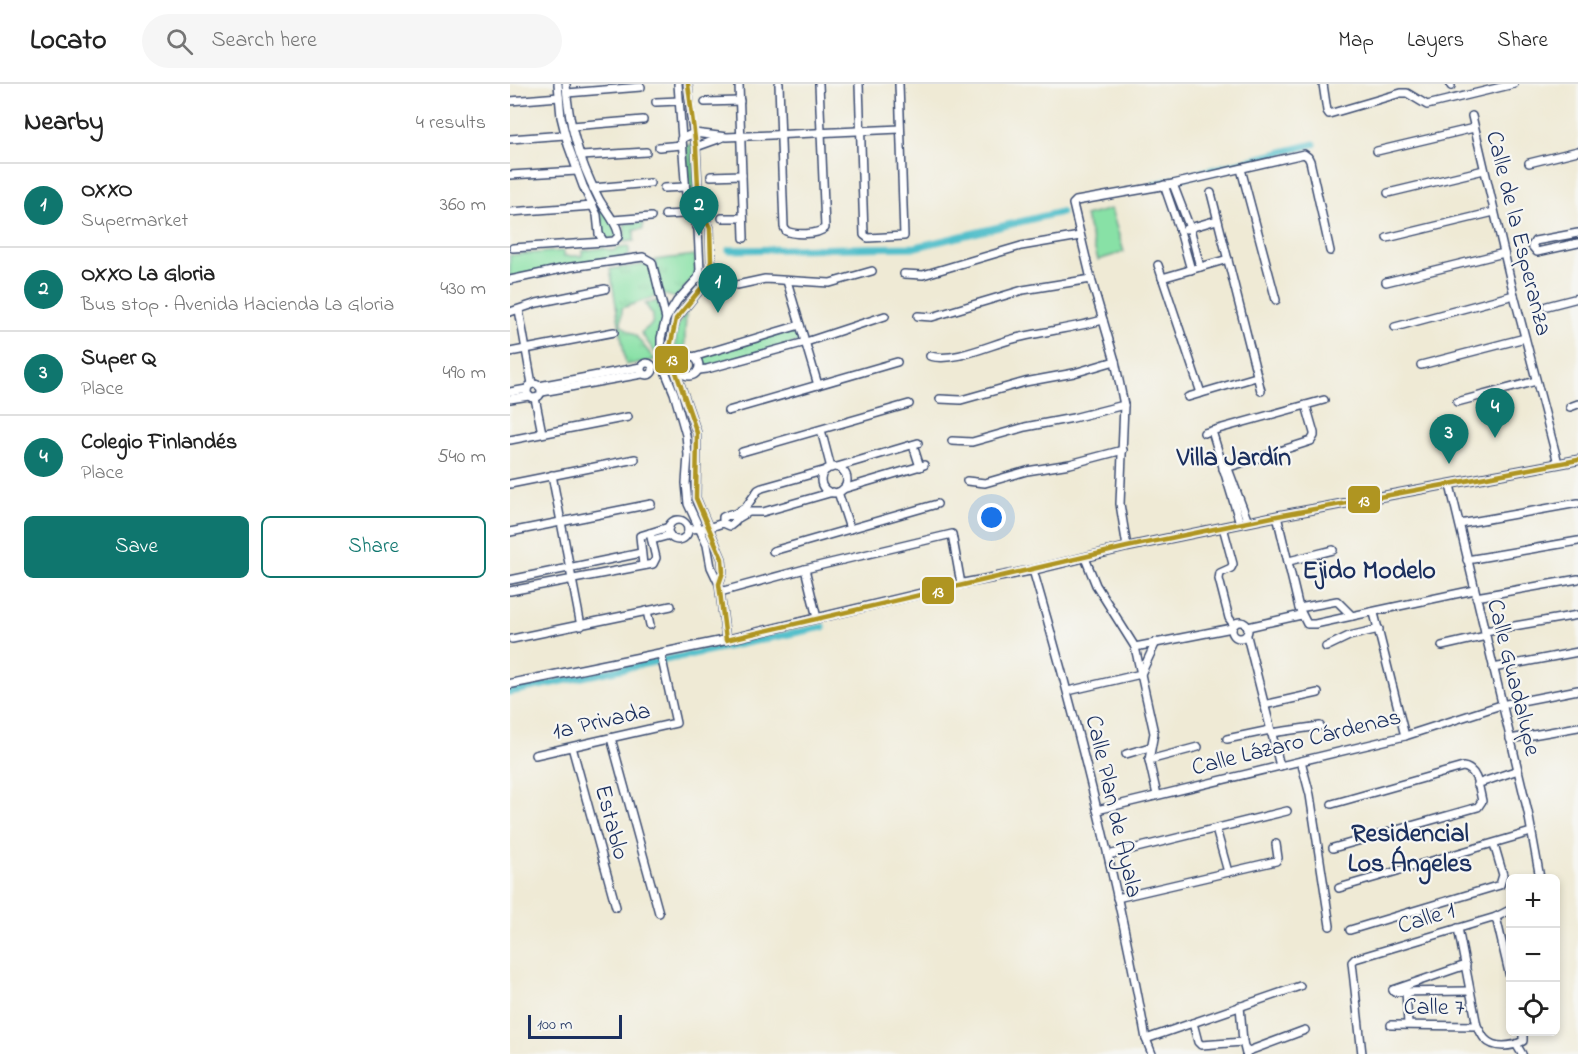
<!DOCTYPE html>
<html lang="en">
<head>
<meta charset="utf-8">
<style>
	:root { --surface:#fff; --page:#f6f6f6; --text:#222; --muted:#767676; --line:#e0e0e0; --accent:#0f766e }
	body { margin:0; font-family:"Indie Flower",sans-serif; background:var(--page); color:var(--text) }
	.controls { position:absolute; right:18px; bottom:18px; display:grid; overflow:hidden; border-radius:9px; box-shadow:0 3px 9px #0003 }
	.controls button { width:54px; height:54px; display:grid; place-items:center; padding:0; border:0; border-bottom:2px solid var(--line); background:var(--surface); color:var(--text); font:30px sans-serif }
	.scale { position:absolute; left:18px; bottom:15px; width:94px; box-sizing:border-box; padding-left:6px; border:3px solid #1b2f5e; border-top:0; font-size:16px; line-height:21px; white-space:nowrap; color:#1b2f5e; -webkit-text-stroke:4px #f6f6f2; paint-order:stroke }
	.you { position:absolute; left:482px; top:434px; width:21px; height:21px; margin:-15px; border:4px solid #fff; border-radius:50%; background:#1a73e8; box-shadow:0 0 0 9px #1a73e833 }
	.badge { display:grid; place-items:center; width:39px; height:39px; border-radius:50%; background:var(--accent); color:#fff; font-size:20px; font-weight:700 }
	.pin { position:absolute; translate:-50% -50px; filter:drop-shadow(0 2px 3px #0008) }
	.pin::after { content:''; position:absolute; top:32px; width:21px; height:18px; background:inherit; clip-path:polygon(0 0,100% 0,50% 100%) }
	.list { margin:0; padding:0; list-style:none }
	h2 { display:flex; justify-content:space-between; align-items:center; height:78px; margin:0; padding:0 24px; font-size:26px }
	h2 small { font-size:20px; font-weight:400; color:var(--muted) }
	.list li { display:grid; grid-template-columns:39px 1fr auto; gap:18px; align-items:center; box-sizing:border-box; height:84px; padding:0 24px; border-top:2px solid var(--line) }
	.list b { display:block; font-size:22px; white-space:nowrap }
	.list p { margin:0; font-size:20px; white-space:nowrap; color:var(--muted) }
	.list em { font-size:20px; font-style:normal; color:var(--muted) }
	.actions { display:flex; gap:12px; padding:18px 24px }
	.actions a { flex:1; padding:14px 0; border:2px solid var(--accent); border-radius:9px; text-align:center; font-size:21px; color:var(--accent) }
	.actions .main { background:var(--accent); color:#fff }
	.icon { flex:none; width:33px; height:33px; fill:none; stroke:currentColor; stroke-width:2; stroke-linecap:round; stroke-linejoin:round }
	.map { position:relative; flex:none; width:1068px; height:970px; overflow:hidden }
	header { display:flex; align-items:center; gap:36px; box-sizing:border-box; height:84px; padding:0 30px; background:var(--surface); border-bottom:2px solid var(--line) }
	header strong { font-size:28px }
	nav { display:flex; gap:33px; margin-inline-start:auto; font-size:21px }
	.search { width:420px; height:54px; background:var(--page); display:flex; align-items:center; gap:15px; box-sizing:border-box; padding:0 21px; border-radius:33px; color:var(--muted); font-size:22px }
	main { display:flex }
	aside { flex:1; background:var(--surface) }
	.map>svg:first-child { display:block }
	.grass { fill:url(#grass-tufts); stroke:#528882; stroke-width:1.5 }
	.forest { fill:url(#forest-firs); stroke:#447774; stroke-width:1.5 }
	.park { fill:url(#park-crowns); stroke:#528882; stroke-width:1.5 }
	.garden { fill:#88e1a6; stroke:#528882; stroke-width:1.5 }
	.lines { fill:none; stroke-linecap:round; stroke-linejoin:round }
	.canal { stroke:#52bfcb; stroke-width:7 }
	.minor-casing { stroke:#3b4b70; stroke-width:10 }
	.major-casing { stroke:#3b4b70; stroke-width:11 }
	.minor { stroke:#fff; stroke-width:7 }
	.major { stroke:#fff; stroke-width:8 }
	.bus-1-casing { stroke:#f6f6f2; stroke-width:9 }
	.bus-1 { stroke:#af9521; stroke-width:4.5 }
	.labels { text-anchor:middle; stroke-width:4.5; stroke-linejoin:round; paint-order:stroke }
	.street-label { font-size:24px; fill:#1b2f5e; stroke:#f6f6f2 }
	.neighbourhood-label { font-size:26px; font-weight:bold; fill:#1b2f5e; stroke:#f6f6f2 }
	.line-badge { stroke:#f6f6f2; stroke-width:2 }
	.badge-label { font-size:16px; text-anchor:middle; font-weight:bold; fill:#fff }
</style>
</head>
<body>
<header>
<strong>Locato</strong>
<div class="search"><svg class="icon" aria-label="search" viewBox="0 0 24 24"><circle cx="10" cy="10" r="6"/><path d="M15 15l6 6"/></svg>Search here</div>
<nav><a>Map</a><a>Layers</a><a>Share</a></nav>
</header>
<main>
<aside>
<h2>Nearby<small>4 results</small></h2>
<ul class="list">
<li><span class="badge">1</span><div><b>OXXO</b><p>Supermarket</p></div><em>360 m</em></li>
<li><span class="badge">2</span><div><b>OXXO La Gloria</b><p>Bus stop · Avenida Hacienda La Gloria</p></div><em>430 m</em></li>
<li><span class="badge">3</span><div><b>Super Q</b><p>Place</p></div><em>490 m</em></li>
<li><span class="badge">4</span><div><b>Colegio Finlandés</b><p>Place</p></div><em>540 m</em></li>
</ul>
<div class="actions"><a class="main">Save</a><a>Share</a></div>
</aside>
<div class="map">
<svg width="1068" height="970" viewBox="0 0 1068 970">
	<defs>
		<pattern id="grass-tufts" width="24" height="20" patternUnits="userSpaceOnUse" patternTransform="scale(1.5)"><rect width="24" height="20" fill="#88e1a6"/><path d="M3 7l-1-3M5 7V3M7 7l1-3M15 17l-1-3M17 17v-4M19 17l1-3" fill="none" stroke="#75c191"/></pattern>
		<pattern id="forest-firs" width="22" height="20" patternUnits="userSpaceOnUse" patternTransform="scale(1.5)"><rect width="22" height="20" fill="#6ebf8b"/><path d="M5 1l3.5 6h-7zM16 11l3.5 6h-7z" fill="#5a9c75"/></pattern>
		<pattern id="park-crowns" width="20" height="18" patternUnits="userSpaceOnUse" patternTransform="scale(1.5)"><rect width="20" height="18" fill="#88e1a6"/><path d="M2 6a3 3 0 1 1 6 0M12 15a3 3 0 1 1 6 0" fill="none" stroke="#75c191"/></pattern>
	</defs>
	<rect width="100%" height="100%" fill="#f6f6f2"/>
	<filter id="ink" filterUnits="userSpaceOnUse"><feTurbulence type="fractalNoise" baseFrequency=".0167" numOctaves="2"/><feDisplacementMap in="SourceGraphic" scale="12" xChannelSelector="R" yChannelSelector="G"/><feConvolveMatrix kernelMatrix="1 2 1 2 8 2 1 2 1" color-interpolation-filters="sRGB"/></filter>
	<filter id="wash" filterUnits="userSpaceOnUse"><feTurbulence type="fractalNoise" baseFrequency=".008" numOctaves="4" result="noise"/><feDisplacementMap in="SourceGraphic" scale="24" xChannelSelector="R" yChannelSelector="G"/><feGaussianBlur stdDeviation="1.35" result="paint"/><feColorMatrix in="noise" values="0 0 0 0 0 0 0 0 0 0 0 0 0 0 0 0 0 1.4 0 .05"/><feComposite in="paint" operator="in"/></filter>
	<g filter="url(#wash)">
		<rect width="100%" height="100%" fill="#efead5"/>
		<g class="grass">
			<polygon points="185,171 186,191 166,214 152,210 145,176"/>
			<polygon points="141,180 147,212 112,224 111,241 126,252 145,276 116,281 100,185"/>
			<polygon points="148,217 153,236 149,274 131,249 142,240 143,231 135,220"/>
			<path d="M176,228C176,243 173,256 176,271L164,274L167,244Z"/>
		</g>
		<polygon class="forest" points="183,60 188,126 180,127 175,61"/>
		<polygon class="park" points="287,244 292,257 191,284 187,273"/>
		<g class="garden">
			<polygon points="64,62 104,142 107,153 96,156 92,151 92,134 77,103 61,63"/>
			<polygon points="601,125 614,168 588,176 575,132"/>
			<polygon points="133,138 133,145 124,146 124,157 113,158 115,148 114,140"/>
			<polygon points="119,163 119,172 0,193 0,171 54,167 54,172 72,172 72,167 93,164 103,167 109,164"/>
		</g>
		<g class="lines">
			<g class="canal">
				<polyline points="646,100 804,60"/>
				<polyline points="219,166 406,163 551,128"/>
				<polyline points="0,608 313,543"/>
			</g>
		</g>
	</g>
	<g filter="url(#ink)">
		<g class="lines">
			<g class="minor-casing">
				<g id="minor">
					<path d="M48,0L51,33L58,61L73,102L87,131L89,150L94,158L104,157L108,153C111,143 93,124 88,113C70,78 58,39 56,0"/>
					<polyline points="168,0 177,124 188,145 190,186 188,194 167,217 156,235 151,254 151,267 155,287 164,309 176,351 178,371 176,399 178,420 197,461 201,483 209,500"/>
					<polyline points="178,0 181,34 186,63 189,122 200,144 201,178 197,194 193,202 166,235 160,258 159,268 187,349 186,414 212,475 213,488 209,500 216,556"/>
					<polyline points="229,0 234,154"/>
					<path d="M269,0L274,143L276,147C285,151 307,151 315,144L309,0"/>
					<polyline points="349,0 354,151 358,154 394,152 389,0"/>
					<polyline points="813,0 817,27 819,30 891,9 897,9 917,21 1004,0"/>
					<polyline points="940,0 941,2"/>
					<polyline points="57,9 131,3"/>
					<polyline points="0,17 49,13"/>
					<polyline points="146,18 169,17"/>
					<polyline points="195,18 230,17"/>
					<polyline points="962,32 1004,211 1048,379"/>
					<polyline points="62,42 133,36"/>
					<polyline points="0,55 55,51"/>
					<polyline points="171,55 184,49 217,53 390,45"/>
					<polyline points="149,63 172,61"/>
					<polyline points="186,63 211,54"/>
					<polyline points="867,67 964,44"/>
					<polyline points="71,72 136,68"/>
					<polyline points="1019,79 1068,67"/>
					<polyline points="731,85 766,216"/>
					<polyline points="0,91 67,87"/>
					<polyline points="201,92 232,91"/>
					<polyline points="663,100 680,144 690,183"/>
					<polyline points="654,101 670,147 681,186"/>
					<polyline points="83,104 140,99"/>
					<polyline points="154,104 175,103"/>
					<polyline points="701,109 751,307"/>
					<polyline points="878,109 974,86"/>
					<polyline points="0,128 83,122"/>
					<polyline points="155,131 191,129"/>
					<polyline points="212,134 233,134"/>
					<polyline points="103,136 141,133"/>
					<polyline points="676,145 707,136"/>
					<polyline points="1068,149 1025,157 1022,162 1027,168 1068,159"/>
					<polyline points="877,154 984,128"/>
					<polyline points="3,164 94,158"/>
					<polyline points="648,181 691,309"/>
					<polyline points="394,190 413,191 511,162 570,152"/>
					<polyline points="652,194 718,175"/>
					<polyline points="0,196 61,183 133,173 142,178 156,235"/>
					<polyline points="277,197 308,301"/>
					<polyline points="876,198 994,169"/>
					<polyline points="227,201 255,195 320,199 362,187"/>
					<polyline points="1037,222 1068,214"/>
					<polyline points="9,226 22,300"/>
					<polyline points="0,228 27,219 95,205"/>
					<polyline points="408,232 422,233 513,206 581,195"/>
					<polyline points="885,243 1004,211"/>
					<polyline points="0,268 104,248"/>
					<path d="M420,272C447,279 484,258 511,253C538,247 566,243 593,236"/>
					<circle cx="179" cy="282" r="10"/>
					<polyline points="183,273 290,241"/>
					<circle cx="137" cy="285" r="6"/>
					<polyline points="911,281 1015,254"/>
					<polyline points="189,286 197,285 296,258 375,232"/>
					<circle cx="24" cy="307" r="7"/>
					<polyline points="29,302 131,283"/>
					<polyline points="0,308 17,305"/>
					<polyline points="32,308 132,290"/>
					<polyline points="678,313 746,293"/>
					<polyline points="25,314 32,349"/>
					<polyline points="0,315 19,312"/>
					<polyline points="430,315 451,316 515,298 564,289 605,277"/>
					<polyline points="947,318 1026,297"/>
					<polyline points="1060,323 1068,320"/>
					<polyline points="218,327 387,278"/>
					<polyline points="311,346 321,384"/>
					<polyline points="702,347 730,439"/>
					<polyline points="694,349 814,316"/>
					<polyline points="0,356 118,333"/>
					<polyline points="442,357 462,358 515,343 563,334 614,321"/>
					<polyline points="403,361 410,383"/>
					<polyline points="232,368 399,320"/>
					<polyline points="717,382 738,438"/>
					<polyline points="327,383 408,359"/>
					<circle cx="324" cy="396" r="13"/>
					<polyline points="713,385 801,357 804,352 804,349 796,321"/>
					<polyline points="42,391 71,542"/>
					<polyline points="457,397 475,399 517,387 560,380 613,366"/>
					<polyline points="0,400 125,375"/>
					<polyline points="940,401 1018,728 1030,794"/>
					<polyline points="333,405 414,381"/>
					<polyline points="328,408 340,445"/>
					<polyline points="223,431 236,423 248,406 252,404 316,386"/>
					<polyline points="767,432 789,524 797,540 805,540 842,532"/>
					<polyline points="225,436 239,428 253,428 323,408"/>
					<circle cx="168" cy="446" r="10"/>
					<polyline points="950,440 1068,419"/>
					<polyline points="713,443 723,480 721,484 710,489 709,495 719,534 724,541"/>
					<polyline points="178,445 198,444 213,439 220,442 225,438 224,433 220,430 213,433 213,439"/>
					<polyline points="0,448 141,420"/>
					<polyline points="142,456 160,451"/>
					<polyline points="617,463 610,420 614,321 605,277 581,195 563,120 566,117 663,100 794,70 798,73 800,77 820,167"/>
					<polyline points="263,467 427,420"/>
					<polyline points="575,474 586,501 625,563 644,649 639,676 647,711"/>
					<polyline points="957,476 1068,457"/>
					<polyline points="779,477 823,466"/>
					<polyline points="133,481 130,452 159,443"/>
					<polyline points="295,485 307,534"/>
					<path d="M523,486C568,640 607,796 636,955L642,970"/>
					<polyline points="0,496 131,469"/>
					<polyline points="0,507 143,480 146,474 140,449"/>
					<polyline points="210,508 295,485 442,450 451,500"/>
					<polyline points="966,513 1068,495"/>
					<polyline points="789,524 827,517 842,532 964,506"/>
					<polyline points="137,527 140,541"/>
					<polyline points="864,529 895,652"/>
					<circle cx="730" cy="546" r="8"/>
					<polyline points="738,543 791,531"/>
					<polyline points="975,547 1068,531"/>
					<polyline points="737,552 770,682"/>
					<polyline points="2,555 161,522"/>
					<polyline points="932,562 976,552"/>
					<polyline points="625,563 722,544"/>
					<polyline points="816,563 839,552 869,545"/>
					<polyline points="983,584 1068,568"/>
					<polyline points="558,607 631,590 646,558"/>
					<polyline points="754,621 808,609"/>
					<polyline points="761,649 810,642"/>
					<polyline points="101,654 149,829"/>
					<polyline points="717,655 760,646"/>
					<polyline points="1000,655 1068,643"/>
					<polyline points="62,663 106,823"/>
					<polyline points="616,670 640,663"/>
					<polyline points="25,671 166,639 151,571"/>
					<polyline points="639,676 688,663"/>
					<polyline points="791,677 800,711 820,842"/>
					<polyline points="967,700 1008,686"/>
					<path d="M822,720L953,683C968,685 969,705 972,717L968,723L823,764"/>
					<polyline points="587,726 895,652 991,621 1068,606"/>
					<polyline points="706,745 718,788"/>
					<polyline points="598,771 777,727"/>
					<polyline points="829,804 1021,748"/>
					<polyline points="607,814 766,777 768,774 766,760"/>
					<polyline points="986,833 1000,893"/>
					<path d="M948,844L967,942C970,946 972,952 975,955C984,965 1002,963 1013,957V948"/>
					<polyline points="840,846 990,801 993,791 984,760"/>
					<polyline points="883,906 956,881"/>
					<polyline points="883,906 884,908 959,907"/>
					<polyline points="896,907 898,940"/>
					<polyline points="730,922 733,958"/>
					<polyline points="683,939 688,958 691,961 733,958 736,970"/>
					<polyline points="881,941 967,942"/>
					<polyline points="636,955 790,902"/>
					<polyline points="1006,960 1012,970"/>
					<polyline points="736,968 795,946"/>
					<polyline points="852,970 842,878 845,875 986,833 1000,826"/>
				</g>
			</g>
			<g class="major-casing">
				<polyline id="major" points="0,600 216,556 451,500 523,486 617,463 767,432 1068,376"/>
			</g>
			<use href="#minor" class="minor"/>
			<use href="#major" class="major"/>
			<g class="bus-1-casing">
				<g id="bus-1">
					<polyline points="178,0 186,63 189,122 200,144 201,178 193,202 166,235 159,268 187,349 186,414 212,475 213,488 209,500 216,556"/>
					<polyline points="216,556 617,463 767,432 1068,376"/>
				</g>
			</g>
			<use href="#bus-1" class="bus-1"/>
		</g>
	</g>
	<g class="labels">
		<g class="street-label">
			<text transform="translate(1010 149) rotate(76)" y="8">Calle de la Esperanza</text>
			<text transform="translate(1005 593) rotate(76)" y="8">Calle Guadalupe</text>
			<text transform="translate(91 636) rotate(-13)" y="8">1a Privada</text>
			<text transform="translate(786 657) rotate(-14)" y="8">Calle Lázaro Cárdenas</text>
			<text transform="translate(605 722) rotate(77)" y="8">Calle Plan de Ayala</text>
			<text transform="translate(103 738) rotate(75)" y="8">Establo</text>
			<text transform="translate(916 833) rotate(-17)" y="8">Calle 1</text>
			<text transform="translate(924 922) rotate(1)" y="8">Calle 7</text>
		</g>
		<g class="neighbourhood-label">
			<text x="724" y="381">Villa Jardín</text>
			<text x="859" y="494">Ejido Modelo</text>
			<text x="900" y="757">Residencial<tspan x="900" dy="30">Los Ángeles</tspan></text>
		</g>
	</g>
	<g class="line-badge">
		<rect x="144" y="261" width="35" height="29" rx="6" fill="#af9521"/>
		<rect x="837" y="401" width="34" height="29" rx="6" fill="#af9521"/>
		<rect x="411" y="492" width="34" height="29" rx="6" fill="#af9521"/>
	</g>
	<g class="badge-label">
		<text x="162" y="281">13</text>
		<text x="854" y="422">13</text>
		<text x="428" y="513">13</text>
	</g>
</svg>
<div class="controls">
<button>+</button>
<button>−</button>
<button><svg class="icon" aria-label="locate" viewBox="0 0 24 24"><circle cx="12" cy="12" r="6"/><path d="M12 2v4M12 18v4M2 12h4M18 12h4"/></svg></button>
</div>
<div class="scale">100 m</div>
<div class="you"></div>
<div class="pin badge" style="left:208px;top:229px">1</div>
<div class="pin badge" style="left:189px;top:152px">2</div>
<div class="pin badge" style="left:939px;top:380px">3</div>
<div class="pin badge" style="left:985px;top:354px">4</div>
</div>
</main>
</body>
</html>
